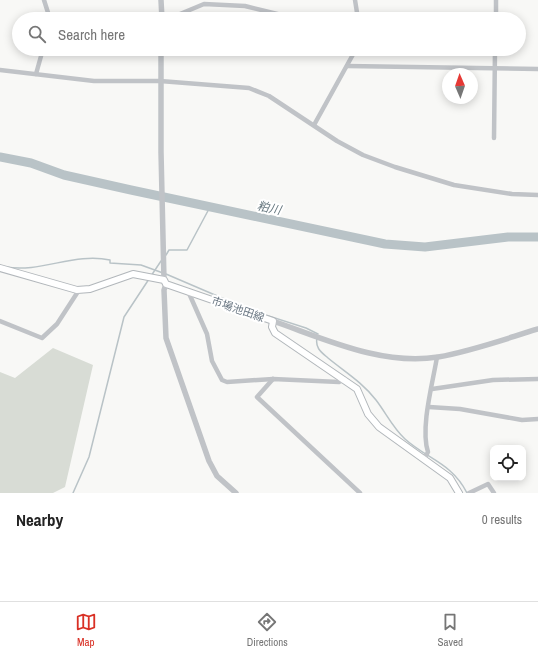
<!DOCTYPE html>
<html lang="en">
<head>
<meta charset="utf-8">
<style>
	:root { --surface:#fff; --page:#f6f6f6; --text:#222; --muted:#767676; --line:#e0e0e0; --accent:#d93025 }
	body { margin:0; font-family:"Archivo Narrow","Noto Sans JP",sans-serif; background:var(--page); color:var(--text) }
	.controls { position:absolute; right:12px; bottom:12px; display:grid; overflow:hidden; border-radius:8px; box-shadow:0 2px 10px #0003 }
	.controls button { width:36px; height:36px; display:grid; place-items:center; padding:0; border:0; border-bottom:1px solid var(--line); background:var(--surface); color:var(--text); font:20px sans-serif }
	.compass { position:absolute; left:442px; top:68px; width:36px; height:36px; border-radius:50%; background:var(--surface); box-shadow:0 2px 10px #0003; rotate:358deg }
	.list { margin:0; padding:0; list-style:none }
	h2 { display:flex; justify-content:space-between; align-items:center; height:52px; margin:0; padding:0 16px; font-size:17px }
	h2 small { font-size:13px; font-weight:400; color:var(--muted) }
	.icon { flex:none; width:22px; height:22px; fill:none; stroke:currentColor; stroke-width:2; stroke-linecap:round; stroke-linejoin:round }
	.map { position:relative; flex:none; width:538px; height:493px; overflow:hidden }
	.search { position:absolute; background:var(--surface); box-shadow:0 2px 10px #0003; left:12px; right:12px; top:12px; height:44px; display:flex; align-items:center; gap:10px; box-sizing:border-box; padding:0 14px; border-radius:22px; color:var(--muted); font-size:15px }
	.sheet { height:108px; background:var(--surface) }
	nav { display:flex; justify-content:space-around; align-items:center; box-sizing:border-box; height:56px; border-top:1px solid var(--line); background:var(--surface); font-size:11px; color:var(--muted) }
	nav a { display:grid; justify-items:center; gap:2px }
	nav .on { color:var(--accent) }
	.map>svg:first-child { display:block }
	.green { fill:#d8dcd5 }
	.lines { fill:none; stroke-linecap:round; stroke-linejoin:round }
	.stream { stroke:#b9c3c7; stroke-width:1.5 }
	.river { stroke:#b9c3c7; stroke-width:9 }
	.secondary-casing { stroke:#b2b7bb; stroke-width:8 }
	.minor { stroke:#c0c3c7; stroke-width:4.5 }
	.tertiary { stroke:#c0c3c7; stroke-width:5.5 }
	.secondary { stroke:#fff; stroke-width:6 }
	.labels { text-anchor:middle; stroke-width:4; stroke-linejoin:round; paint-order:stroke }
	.street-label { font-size:11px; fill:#6a7783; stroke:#fff }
	.water-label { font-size:12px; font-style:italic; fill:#66777f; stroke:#fff }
</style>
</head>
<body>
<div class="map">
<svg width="538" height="493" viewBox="0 0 538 493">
	<rect width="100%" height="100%" fill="#f8f8f6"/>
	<polygon class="green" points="53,348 93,365 65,487 53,493 0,493 0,372 15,378"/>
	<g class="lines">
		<g class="stream">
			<polyline points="166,255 169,250 187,250 210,207"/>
			<path d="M6,267C41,273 75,252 110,260V263L141,265L163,273"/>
			<polyline points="166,274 250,310 306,328 318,334"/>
			<polyline points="151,276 161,261"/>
			<path d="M317,338C315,348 321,352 328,358C345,372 362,382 376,400C386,413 393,428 405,439C427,459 452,463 467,493"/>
			<polyline points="73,493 89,457 124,317 149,279"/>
		</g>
		<polyline class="river" points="0,157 31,163 64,175 131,190 385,244 425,247 508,237 538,237"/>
		<g class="secondary-casing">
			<polyline id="secondary" points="0,268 77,290 90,289 133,274 164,280 166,284 273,321 272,327 275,333 357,389 368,414 379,427 450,478 459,493"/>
		</g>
		<g class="minor">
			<polyline points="44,0 50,19"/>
			<polyline points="355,0 358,19"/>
			<polyline points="168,19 204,4 245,6 298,19"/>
			<polyline points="496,19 496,0"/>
			<polyline points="347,66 538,69"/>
			<polyline points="0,70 94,81 160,81 249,88 269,96 337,141 363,155 395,167 454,185 512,194 538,195"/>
			<polyline points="36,74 43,49"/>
			<polyline points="314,125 356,49"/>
			<polyline points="494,138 495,49"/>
			<polyline points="188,291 207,334 212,361 222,380 227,382 273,379 339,382 345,379"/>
			<polyline points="0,321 42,338 57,324 79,290"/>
			<polyline points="273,379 257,397 360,493"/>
			<polyline points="432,389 493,380 538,379"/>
			<polyline points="429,407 460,409 522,420 538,419"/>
			<path d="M424,459L428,452C420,428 433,382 437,357"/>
			<polyline points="469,493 488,484 494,493"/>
		</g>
		<g class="tertiary">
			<polyline points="161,0 162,19"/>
			<polyline points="161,49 161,152 164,280"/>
			<polyline points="166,284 164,290 166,338 209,461 217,476 236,493"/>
			<path d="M273,321C325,339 382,366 438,357C472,351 505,339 538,329"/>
		</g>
		<use href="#secondary" class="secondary"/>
	</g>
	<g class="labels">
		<g class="street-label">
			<text transform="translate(238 309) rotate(19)" y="4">市場池田線</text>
		</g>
		<g class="water-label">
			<text transform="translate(269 208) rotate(12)" y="4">粕川</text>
		</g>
	</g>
</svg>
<div class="controls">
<button><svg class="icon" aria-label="locate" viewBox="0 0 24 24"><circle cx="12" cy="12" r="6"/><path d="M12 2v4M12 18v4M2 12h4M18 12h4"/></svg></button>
</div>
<svg class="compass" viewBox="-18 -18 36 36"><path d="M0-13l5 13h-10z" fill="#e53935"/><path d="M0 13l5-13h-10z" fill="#767676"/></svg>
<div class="search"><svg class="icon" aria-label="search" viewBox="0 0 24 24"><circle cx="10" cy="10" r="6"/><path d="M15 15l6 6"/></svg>Search here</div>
</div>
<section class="sheet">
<h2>Nearby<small>0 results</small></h2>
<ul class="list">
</ul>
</section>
<nav>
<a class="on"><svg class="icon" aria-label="map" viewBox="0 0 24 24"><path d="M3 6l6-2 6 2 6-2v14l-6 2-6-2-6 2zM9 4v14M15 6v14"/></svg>Map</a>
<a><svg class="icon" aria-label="directions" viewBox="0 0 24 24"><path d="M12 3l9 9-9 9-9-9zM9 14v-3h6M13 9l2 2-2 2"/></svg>Directions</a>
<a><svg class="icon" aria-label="saved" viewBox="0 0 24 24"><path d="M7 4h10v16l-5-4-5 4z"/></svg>Saved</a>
</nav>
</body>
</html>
